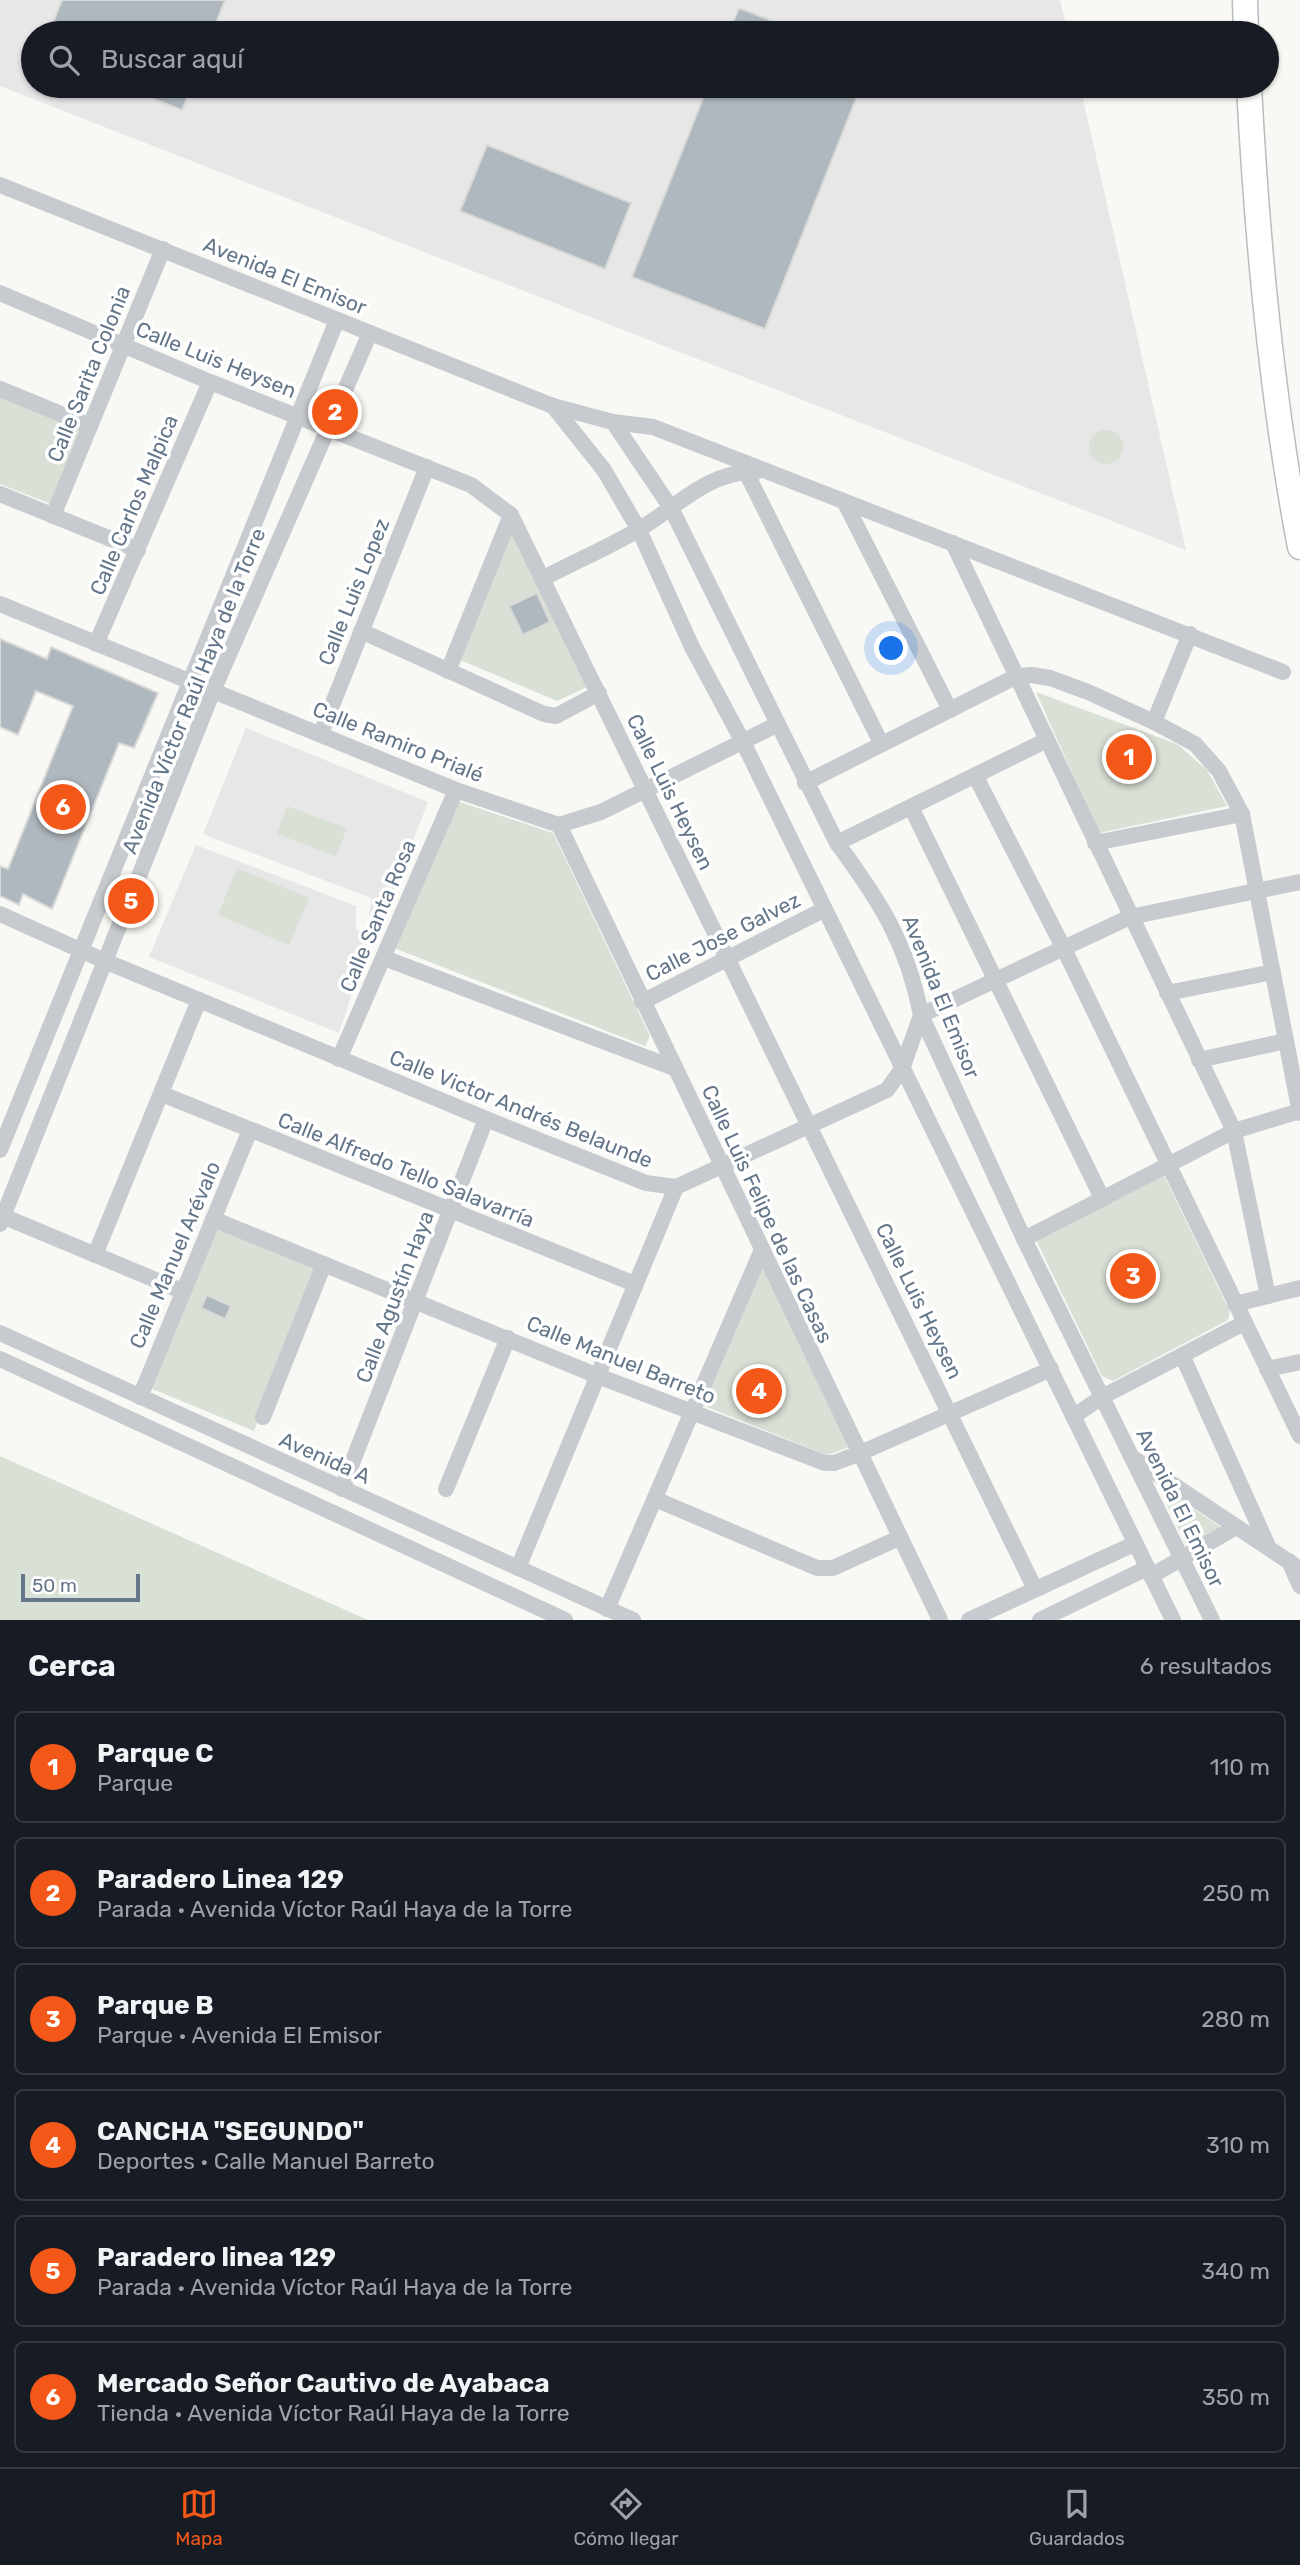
<!DOCTYPE html>
<html lang="es">
<head>
<meta charset="utf-8">
<style>
	:root { --surface:#171b24; --page:#20242c; --text:#f1f3f6; --muted:#9ea1a6; --line:#363941; --accent:#f45818 }
	body { margin:0; font-family:Rubik,sans-serif; background:var(--page); color:var(--text) }
	.scale { position:absolute; left:21px; bottom:18px; width:119px; box-sizing:border-box; padding-left:7px; border:4px solid #647689; border-top:0; font-size:19px; line-height:24px; white-space:nowrap; color:#647689; -webkit-text-stroke:5px #fff; paint-order:stroke }
	.you { position:absolute; left:892px; top:649px; width:24px; height:24px; margin:-18px; border:5px solid #fff; border-radius:50%; background:#1a73e8; box-shadow:0 0 0 10px #1a73e833 }
	.badge { display:grid; place-items:center; width:46px; height:46px; border-radius:50%; background:var(--accent); color:#fff; font-size:23px; font-weight:700 }
	.pin { position:absolute; translate:-50% -50%; border:4px solid #fff; box-shadow:0 2px 7px #0006 }
	.list { margin:0; padding:0; list-style:none }
	h2 { display:flex; justify-content:space-between; align-items:center; height:91px; margin:0; padding:0 28px; font-size:30px }
	h2 small { font-size:23px; font-weight:400; color:var(--muted) }
	.list li { display:grid; grid-template-columns:46px 1fr auto; gap:21px; align-items:center; box-sizing:border-box; height:112px; margin:0 14px 14px; padding:0 14px; border:2px solid var(--line); border-radius:10px }
	.list b { display:block; font-size:26px; white-space:nowrap }
	.list p { margin:0; font-size:23px; white-space:nowrap; color:var(--muted) }
	.list em { font-size:23px; font-style:normal; color:var(--muted) }
	.icon { flex:none; width:38px; height:38px; fill:none; stroke:currentColor; stroke-width:2; stroke-linecap:round; stroke-linejoin:round }
	.map { position:relative; flex:none; width:1300px; height:1620px; overflow:hidden }
	.search { position:absolute; background:var(--surface); box-shadow:0 2px 5px #0004; left:21px; right:21px; top:21px; height:77px; display:flex; align-items:center; gap:18px; box-sizing:border-box; padding:0 24px; border-radius:38px; color:var(--muted); font-size:26px }
	.sheet { height:847px; background:var(--surface) }
	nav { display:flex; justify-content:space-around; align-items:center; box-sizing:border-box; height:98px; border-top:2px solid var(--line); background:var(--surface); font-size:19px; color:var(--muted) }
	nav a { display:grid; justify-items:center; gap:4px }
	nav .on { color:var(--accent) }
	.map>svg:first-child { display:block }
	.built { fill:#e6e7e6 }
	.green { fill:#d9e0d5 }
	.building { fill:#b0b8bf; stroke:#d9dad7; stroke-width:2 }
	.lines { fill:none; stroke-linecap:round; stroke-linejoin:round }
	.trunk-casing { stroke:#b9bdc0; stroke-width:27 }
	.minor { stroke:#c7cbcf; stroke-width:16 }
	.trunk { stroke:#fff; stroke-width:24 }
	.labels { text-anchor:middle; stroke-width:7; stroke-linejoin:round; paint-order:stroke }
	.street-label { font-size:21px; fill:#647689; stroke:#fff }
</style>
</head>
<body>
<div class="map">
<svg width="1300" height="1620" viewBox="0 0 1300 1620">
	<rect width="100%" height="100%" fill="#f8f8f5"/>
	<g class="built">
		<polygon points="0,0 1060,0 1068,33 33,33 33,86 1080,86 1186,550 0,86"/>
		<polygon points="246,728 428,802 382,921 369,916 371,898 203,834"/>
		<polygon points="196,845 356,906 356,930 372,933 339,1033 149,957"/>
	</g>
	<g class="green">
		<polygon points="0,393 81,427 51,504 0,484"/>
		<circle cx="1106" cy="447" r="17"/>
		<polygon points="514,535 589,686 557,701 458,659 508,536"/>
		<polygon points="1036,692 1177,744 1207,770 1227,806 1099,833"/>
		<polygon points="454,800 553,833 650,1036 645,1046 394,948"/>
		<polygon points="287,806 347,828 336,856 277,834"/>
		<polygon points="237,868 309,898 289,945 218,915"/>
		<polygon points="1162,1171 1230,1312 1228,1320 1113,1381 1102,1376 1036,1240"/>
		<polygon points="216,1225 319,1267 254,1431 150,1388"/>
		<polygon points="763,1264 852,1446 827,1455 702,1405"/>
		<polygon points="0,1456 368,1620 0,1620"/>
		<polygon points="1159,1488 1164,1489 1222,1528 1189,1552"/>
	</g>
	<g class="building">
		<polygon points="62,0 225,0 212,33 49,33"/>
		<polygon points="739,8 801,32 800,33 729,33"/>
		<polygon points="121,86 192,86 182,110"/>
		<polygon points="708,86 861,86 765,329 632,277"/>
		<polygon points="487,145 631,203 605,269 460,211"/>
		<polygon points="537,593 550,622 523,635 509,606"/>
		<polygon points="0,639 47,659 51,647 158,693 134,748 119,743 52,909 23,894 19,905 0,896 0,866 8,869 73,706 36,691 18,735 0,727"/>
		<polygon points="207,1295 231,1306 225,1319 201,1308"/>
	</g>
	<g class="lines">
		<g class="trunk-casing">
			<g id="trunk">
				<polyline points="1245,0 1246,33"/>
				<path d="M1249,86C1257,240 1271,395 1300,547"/>
			</g>
		</g>
		<g class="minor">
			<polyline points="0,185 553,406 613,422 653,427 1283,672"/>
			<polyline points="0,293 210,382 471,485 511,515 1035,1589"/>
			<polyline points="0,389 90,426"/>
			<polyline points="553,406 604,470 639,530 692,647 743,742 1173,1620"/>
			<path d="M613,422L671,508L837,843C880,901 907,943 921,1015L1024,1239L1212,1620"/>
			<polyline points="746,472 881,743"/>
			<polyline points="0,494 138,550"/>
			<polyline points="845,503 950,710"/>
			<polyline points="53,516 163,249"/>
			<polyline points="953,543 1234,1131 1268,1296"/>
			<path d="M542,579C574,562 607,548 638,530C676,508 709,470 756,472"/>
			<polyline points="0,604 456,790 559,825 601,812 776,725"/>
			<polyline points="361,631 544,714 556,716 599,693"/>
			<polyline points="96,644 210,382"/>
			<polyline points="448,671 511,515"/>
			<polyline points="1154,722 1190,634"/>
			<polyline points="321,733 427,467"/>
			<polyline points="975,775 1064,949 1300,1436"/>
			<polyline points="805,783 1017,676 1032,675 1050,678 1088,692 1154,722 1195,744 1219,771 1242,814 1300,1113"/>
			<polyline points="911,807 1102,1198"/>
			<polyline points="559,825 940,1620"/>
			<polyline points="837,843 1047,740"/>
			<polyline points="1095,843 1242,814"/>
			<polyline points="0,914 107,962 486,1119 646,1183 676,1187 887,1090 902,1069 921,1015 1130,917 1300,882"/>
			<polyline points="384,958 674,1068"/>
			<polyline points="1167,993 1273,972"/>
			<polyline points="642,1002 823,910"/>
			<polyline points="339,1059 456,790"/>
			<polyline points="1199,1060 1286,1041"/>
			<polyline points="162,1094 635,1284"/>
			<polyline points="0,1150 337,320"/>
			<polyline points="0,1215 182,1291"/>
			<polyline points="213,1219 598,1376 825,1463 834,1463 858,1454 1051,1369"/>
			<polyline points="0,1224 213,691 370,333"/>
			<polyline points="1024,1239 1234,1131 1300,1111"/>
			<polyline points="95,1255 199,1000"/>
			<polyline points="1235,1304 1300,1288"/>
			<polyline points="0,1333 633,1620"/>
			<polyline points="1182,1355 1268,1546"/>
			<polyline points="0,1359 565,1620"/>
			<polyline points="1267,1369 1300,1362"/>
			<polyline points="140,1397 250,1130"/>
			<polyline points="1074,1416 1102,1397 1244,1323"/>
			<polyline points="263,1417 324,1264"/>
			<polyline points="1133,1458 1300,1569"/>
			<polyline points="342,1489 486,1119"/>
			<polyline points="446,1489 508,1338"/>
			<polyline points="655,1499 817,1568 833,1568 899,1538"/>
			<polyline points="1289,1561 1300,1586"/>
			<polyline points="518,1568 676,1187"/>
			<polyline points="1151,1576 1236,1527"/>
			<polyline points="607,1609 761,1252"/>
			<polyline points="969,1620 1134,1544"/>
			<polyline points="1040,1620 1147,1568"/>
		</g>
		<use href="#trunk" class="trunk"/>
	</g>
	<g class="labels">
		<g class="street-label">
			<text transform="translate(285 276) rotate(22)" y="7">Avenida El Emisor</text>
			<text transform="translate(216 360) rotate(22)" y="7">Calle Luis Heysen</text>
			<text transform="translate(89 374) rotate(-68)" y="7">Calle Sarita Colonia</text>
			<text transform="translate(134 505) rotate(-67)" y="7">Calle Carlos Malpica</text>
			<text transform="translate(354 592) rotate(-68)" y="7">Calle Luis Lopez</text>
			<text transform="translate(194 691) rotate(-68)" y="7">Avenida Víctor Raúl Haya de la Torre</text>
			<text transform="translate(398 742) rotate(22)" y="7">Calle Ramiro Prialé</text>
			<text transform="translate(670 792) rotate(64)" y="7">Calle Luis Heysen</text>
			<text transform="translate(378 916) rotate(-67)" y="7">Calle Santa Rosa</text>
			<text transform="translate(723 937) rotate(-27)" y="7">Calle Jose Galvez</text>
			<text transform="translate(941 997) rotate(68)" y="7">Avenida El Emisor</text>
			<text transform="translate(521 1109) rotate(22)" y="7">Calle Victor Andrés Belaunde</text>
			<text transform="translate(406 1170) rotate(22)" y="7">Calle Alfredo Tello Salavarría</text>
			<text transform="translate(767 1214) rotate(65)" y="7">Calle Luis Felipe de las Casas</text>
			<text transform="translate(175 1255) rotate(-67)" y="7">Calle Manuel Arévalo</text>
			<text transform="translate(395 1297) rotate(-69)" y="7">Calle Agustín Haya</text>
			<text transform="translate(919 1301) rotate(64)" y="7">Calle Luis Heysen</text>
			<text transform="translate(621 1360) rotate(22)" y="7">Calle Manuel Barreto</text>
			<text transform="translate(325 1458) rotate(24)" y="7">Avenida A</text>
			<text transform="translate(1180 1508) rotate(64)" y="7">Avenida El Emisor</text>
		</g>
	</g>
</svg>
<div class="scale">50 m</div>
<div class="you"></div>
<div class="pin badge" style="left:1129px;top:757px">1</div>
<div class="pin badge" style="left:335px;top:412px">2</div>
<div class="pin badge" style="left:1133px;top:1276px">3</div>
<div class="pin badge" style="left:759px;top:1391px">4</div>
<div class="pin badge" style="left:131px;top:901px">5</div>
<div class="pin badge" style="left:63px;top:807px">6</div>
<div class="search"><svg class="icon" aria-label="search" viewBox="0 0 24 24"><circle cx="10" cy="10" r="6"/><path d="M15 15l6 6"/></svg>Buscar aquí</div>
</div>
<section class="sheet">
<h2>Cerca<small>6 resultados</small></h2>
<ul class="list">
<li><span class="badge">1</span><div><b>Parque C</b><p>Parque</p></div><em>110 m</em></li>
<li><span class="badge">2</span><div><b>Paradero Linea 129</b><p>Parada · Avenida Víctor Raúl Haya de la Torre</p></div><em>250 m</em></li>
<li><span class="badge">3</span><div><b>Parque B</b><p>Parque · Avenida El Emisor</p></div><em>280 m</em></li>
<li><span class="badge">4</span><div><b>CANCHA &quot;SEGUNDO&quot;</b><p>Deportes · Calle Manuel Barreto</p></div><em>310 m</em></li>
<li><span class="badge">5</span><div><b>Paradero linea 129</b><p>Parada · Avenida Víctor Raúl Haya de la Torre</p></div><em>340 m</em></li>
<li><span class="badge">6</span><div><b>Mercado Señor Cautivo de Ayabaca</b><p>Tienda · Avenida Víctor Raúl Haya de la Torre</p></div><em>350 m</em></li>
</ul>
</section>
<nav>
<a class="on"><svg class="icon" aria-label="map" viewBox="0 0 24 24"><path d="M3 6l6-2 6 2 6-2v14l-6 2-6-2-6 2zM9 4v14M15 6v14"/></svg>Mapa</a>
<a><svg class="icon" aria-label="directions" viewBox="0 0 24 24"><path d="M12 3l9 9-9 9-9-9zM9 14v-3h6M13 9l2 2-2 2"/></svg>Cómo llegar</a>
<a><svg class="icon" aria-label="saved" viewBox="0 0 24 24"><path d="M7 4h10v16l-5-4-5 4z"/></svg>Guardados</a>
</nav>
</body>
</html>
